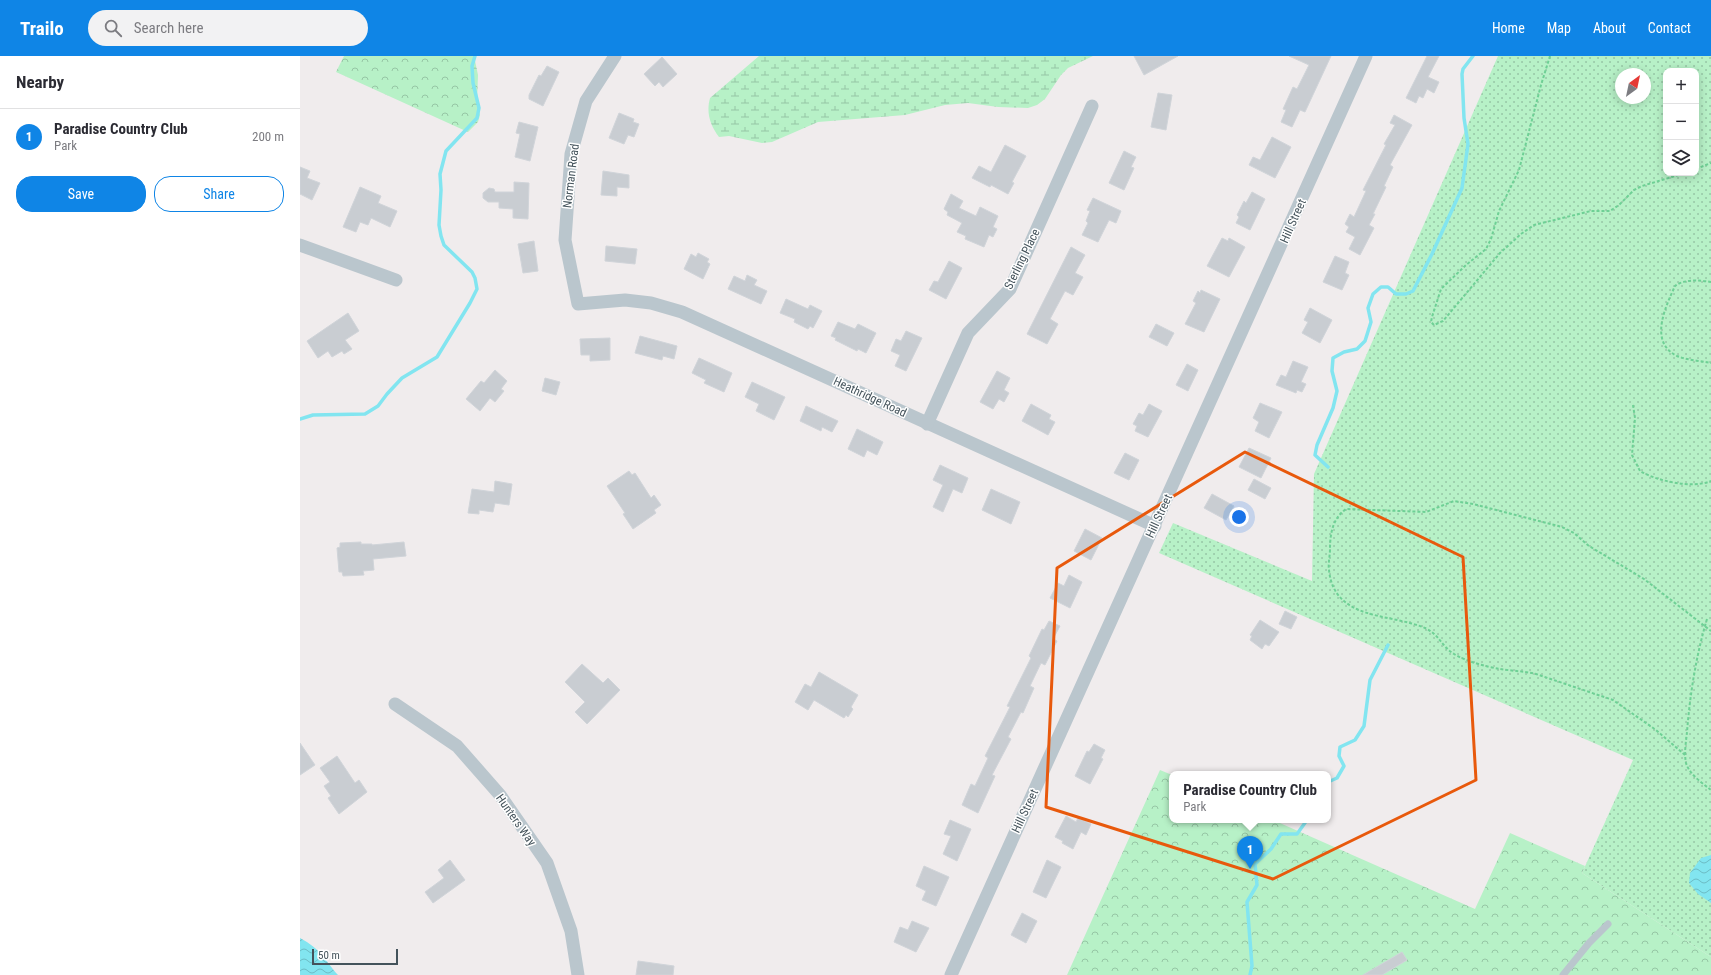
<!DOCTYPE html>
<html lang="en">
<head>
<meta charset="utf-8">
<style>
	:root { --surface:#fff; --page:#f2f2f3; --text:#2b2b33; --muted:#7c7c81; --line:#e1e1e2; --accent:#0f85e6 }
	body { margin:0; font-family:"Roboto Condensed",sans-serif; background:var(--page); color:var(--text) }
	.controls { position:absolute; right:12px; top:12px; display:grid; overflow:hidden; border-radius:8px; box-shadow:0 2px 10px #0003 }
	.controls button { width:36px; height:36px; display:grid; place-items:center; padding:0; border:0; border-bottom:1px solid var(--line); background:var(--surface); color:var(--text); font:20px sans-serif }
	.compass { position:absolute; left:1315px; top:12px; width:36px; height:36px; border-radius:50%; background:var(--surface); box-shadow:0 2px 10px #0003; rotate:33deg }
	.scale { position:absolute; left:12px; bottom:10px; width:86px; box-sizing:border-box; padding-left:4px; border:2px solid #44535b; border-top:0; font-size:11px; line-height:14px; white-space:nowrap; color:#44535b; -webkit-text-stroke:3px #fff; paint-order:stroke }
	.you { position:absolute; left:939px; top:461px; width:14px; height:14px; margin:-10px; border:3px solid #fff; border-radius:50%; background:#1a73e8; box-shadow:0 0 0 6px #1a73e833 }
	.badge { display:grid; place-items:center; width:26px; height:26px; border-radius:50%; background:var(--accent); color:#fff; font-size:13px; font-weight:700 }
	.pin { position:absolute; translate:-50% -33px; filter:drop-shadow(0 1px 2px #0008) }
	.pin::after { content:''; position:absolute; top:21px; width:14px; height:12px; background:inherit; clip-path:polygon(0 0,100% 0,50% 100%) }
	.popup { position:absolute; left:869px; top:715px; width:162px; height:52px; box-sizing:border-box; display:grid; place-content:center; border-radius:8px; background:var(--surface); filter:drop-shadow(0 1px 3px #0005); font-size:13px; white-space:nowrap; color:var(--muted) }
	.popup b { font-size:15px; color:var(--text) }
	.popup::after { content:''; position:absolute; left:50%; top:100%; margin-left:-8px; border:8px solid transparent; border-top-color:var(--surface) }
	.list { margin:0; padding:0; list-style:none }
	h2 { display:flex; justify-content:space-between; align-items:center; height:52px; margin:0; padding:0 16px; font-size:17px }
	h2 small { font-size:13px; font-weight:400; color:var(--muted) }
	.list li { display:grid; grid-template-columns:26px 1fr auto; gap:12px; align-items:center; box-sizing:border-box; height:56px; padding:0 16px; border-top:1px solid var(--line) }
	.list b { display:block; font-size:15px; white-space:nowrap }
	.list p { margin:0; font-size:13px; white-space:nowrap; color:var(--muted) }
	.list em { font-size:13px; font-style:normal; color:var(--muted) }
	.actions { display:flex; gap:8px; padding:12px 16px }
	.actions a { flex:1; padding:9px 0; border:1px solid var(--accent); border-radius:16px; text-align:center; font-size:14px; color:var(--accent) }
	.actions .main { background:var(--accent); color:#fff }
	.icon { flex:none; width:22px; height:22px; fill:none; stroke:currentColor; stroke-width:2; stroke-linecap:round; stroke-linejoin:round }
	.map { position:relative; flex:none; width:1411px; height:919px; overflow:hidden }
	header { display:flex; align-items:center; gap:24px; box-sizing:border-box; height:56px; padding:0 20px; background:var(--accent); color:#fff }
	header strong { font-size:19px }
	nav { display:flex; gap:22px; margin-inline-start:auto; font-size:14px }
	.search { width:280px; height:36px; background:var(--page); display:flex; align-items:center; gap:10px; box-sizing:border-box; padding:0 14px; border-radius:22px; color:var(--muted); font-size:15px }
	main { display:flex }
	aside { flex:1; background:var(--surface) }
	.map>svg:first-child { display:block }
	.grass { fill:url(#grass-dots); fill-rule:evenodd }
	.forest { fill:url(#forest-crowns) }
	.wetland { fill:url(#wetland-marsh) }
	.water { fill:url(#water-waves) }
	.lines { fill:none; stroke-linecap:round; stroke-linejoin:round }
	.stream { stroke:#82e5f0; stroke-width:3.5 }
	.building { fill:#c9cdd2; stroke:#d0d4d9 }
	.path { stroke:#6ed095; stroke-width:2; stroke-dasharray:3 2; stroke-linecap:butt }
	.lane { stroke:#bac6cd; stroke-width:7 }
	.street { stroke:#bac6cd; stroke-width:13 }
	.marked { fill:none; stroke:#e8590c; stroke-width:3; stroke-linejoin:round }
	.labels { text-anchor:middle; stroke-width:3; stroke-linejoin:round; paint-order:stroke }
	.street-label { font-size:12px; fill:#44535b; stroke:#fff }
</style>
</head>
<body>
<header>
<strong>Trailo</strong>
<div class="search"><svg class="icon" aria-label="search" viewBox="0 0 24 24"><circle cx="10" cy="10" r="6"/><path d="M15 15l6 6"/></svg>Search here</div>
<nav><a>Home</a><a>Map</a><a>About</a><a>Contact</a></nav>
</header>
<main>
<aside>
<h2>Nearby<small></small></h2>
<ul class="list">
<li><span class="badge">1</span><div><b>Paradise Country Club</b><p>Park</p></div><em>200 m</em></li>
</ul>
<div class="actions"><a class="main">Save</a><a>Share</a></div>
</aside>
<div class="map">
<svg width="1411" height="919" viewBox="0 0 1411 919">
	<defs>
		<pattern id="grass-dots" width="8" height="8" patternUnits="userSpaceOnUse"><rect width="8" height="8" fill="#b7f1c7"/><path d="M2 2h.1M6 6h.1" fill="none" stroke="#96c6a5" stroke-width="1.8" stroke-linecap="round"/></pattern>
		<pattern id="forest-crowns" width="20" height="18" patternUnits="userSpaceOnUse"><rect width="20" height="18" fill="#b7f1c7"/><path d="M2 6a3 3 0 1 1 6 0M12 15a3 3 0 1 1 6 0" fill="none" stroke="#96c6a5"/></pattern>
		<pattern id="wetland-marsh" width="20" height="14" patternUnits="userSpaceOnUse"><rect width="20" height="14" fill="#b7f1c7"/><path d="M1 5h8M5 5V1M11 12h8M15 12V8" fill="none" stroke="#96c6a5"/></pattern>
		<pattern id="water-waves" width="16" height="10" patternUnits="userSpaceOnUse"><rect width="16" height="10" fill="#82e5f0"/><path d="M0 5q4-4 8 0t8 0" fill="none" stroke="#6cbcc5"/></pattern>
	</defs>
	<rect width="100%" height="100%" fill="#f0eced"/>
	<path class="grass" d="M1198,0H1411V901L1282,817L1333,704L859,497L873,467L1012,525L1014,418ZM1366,15H1396V117H1366ZM1321,18H1345V42H1321Z"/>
	<g class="forest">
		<polygon points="44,0 174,0 178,19 177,46 180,59 178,66 168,76 36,16"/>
		<polygon points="860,714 872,719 872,764 973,764 1175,853 1210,777 1285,810 1282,817 1411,901 1411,919 767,919"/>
	</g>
	<path class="wetland" d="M459,0H793L768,12L761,19L745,43L737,49L728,52L698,51L668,47L645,49L605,59L518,66L472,86L462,87L429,80L419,81C410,69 406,57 410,42Z"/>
	<g class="water">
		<polygon points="1411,799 1411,847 1398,838 1389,827 1390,817 1401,802"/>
		<path d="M0,882C22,894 23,902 38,919H0Z"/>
	</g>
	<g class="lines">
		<g class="stream">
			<polyline points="0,363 13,359 65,358 78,350 87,338 102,322 137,301 170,247 177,233 175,222 172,216 144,189 141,180 139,169 141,134 140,118 146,95 177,62 179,52 173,27 172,10 175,0"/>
			<polyline points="1028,411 1015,399 1017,389 1033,352 1037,335 1032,315 1033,302 1044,296 1057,293 1065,285 1071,266 1068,252 1073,238 1081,231 1088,231 1096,238 1106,238 1113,235 1132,198 1162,132 1168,88 1164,62 1162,18 1163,13 1173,0"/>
			<polyline points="1028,726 1037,722 1044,710 1039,700 1040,691 1055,684 1064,670 1070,624 1088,589"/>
			<polyline points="950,919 952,910 947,846 957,829 955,808 971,793 981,778 997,778 1007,764"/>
		</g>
	</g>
	<g class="building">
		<polygon points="834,0 878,0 844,19"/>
		<polygon points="989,0 1031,0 1005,56 1000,54 992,71 981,66 986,54 983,53 993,31 997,33 1009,9"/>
		<polygon points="1127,0 1139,0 1128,21 1139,26 1134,37 1127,33 1123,42 1119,40 1116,47 1106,42"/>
		<polygon points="362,1 377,18 363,31 359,26 355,30 344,18"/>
		<polygon points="247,10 259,16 243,50 229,43 229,39 239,19 241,20"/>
		<polygon points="858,37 872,39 866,74 851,71"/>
		<polygon points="319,57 334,63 333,66 339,68 334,81 328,79 324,88 309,82"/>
		<polygon points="1094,59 1112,69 1090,109 1093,111 1084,130 1086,131 1073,158 1075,158 1069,169 1074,172 1060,199 1049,193 1055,181 1046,176 1049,171 1045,168 1050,158 1054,161 1066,135 1063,134 1086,89 1084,88 1095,69 1090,67"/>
		<polygon points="219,66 238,71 230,105 215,101 220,78 216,77"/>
		<polygon points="972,81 991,91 975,122 949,109 953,101 960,104"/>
		<polygon points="705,89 726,100 712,126 714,127 708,138 691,129 690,131 672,122 679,110 691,116"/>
		<polygon points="824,95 836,101 831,111 834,112 824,134 809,127"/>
		<polygon points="0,111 10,115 7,122 20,127 12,144 0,138"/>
		<polygon points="303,115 329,119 329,132 317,131 317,140 301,139"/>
		<polygon points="214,126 229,127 228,163 213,162 213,153 199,152 199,146 188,146 183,142 183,137 189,132 194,133 195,136 214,136"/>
		<polygon points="60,131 81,140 78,147 97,155 90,171 71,162 68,169 60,166 56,176 43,171"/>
		<polygon points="952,136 965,143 950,174 936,167 939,161 937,159 944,145 946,147"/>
		<polygon points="651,138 663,145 659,152 676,160 680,151 698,160 693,171 697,173 693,181 689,179 684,191 665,183 666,180 657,176 662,167 647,159 648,156 644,153"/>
		<polygon points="793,142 821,155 816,167 809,164 798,186 782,179 788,167 786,165 790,155 787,154"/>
		<polygon points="922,182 928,185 929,182 945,191 929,221 907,210"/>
		<polygon points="234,185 238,215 223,217 218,188"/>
		<polygon points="306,190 337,193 335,208 305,205"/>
		<polygon points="771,191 785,199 775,217 783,221 773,239 765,235 750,263 758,268 747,288 727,278"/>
		<polygon points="398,197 409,203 407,206 410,208 403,223 384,213 391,198 396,201"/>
		<polygon points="1035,200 1049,206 1045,217 1049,219 1042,234 1023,226"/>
		<polygon points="649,205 662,212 646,243 629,234 634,225 638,226"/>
		<polygon points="447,219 457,224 454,229 467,235 461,248 428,233 434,220 445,225"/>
		<polygon points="901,234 920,243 904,276 885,268 896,247 893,245 898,235 900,237"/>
		<polygon points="486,243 508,253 510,249 522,255 513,272 510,270 508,273 494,266 495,263 480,257"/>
		<polygon points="1010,252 1032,264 1020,287 1002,277 1008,266 1004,264"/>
		<polygon points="48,257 59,275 45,284 52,293 44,298 42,295 32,301 28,295 18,302 7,285"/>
		<polygon points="538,266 555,273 558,268 576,277 566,297 558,293 557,295 535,284 536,282 531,280"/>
		<polygon points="856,268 874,277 867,290 849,281"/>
		<polygon points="606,275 622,282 606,315 595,310 600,299 591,295 596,283 601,285"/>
		<polygon points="340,280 377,290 374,303 363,300 362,304 335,297"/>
		<polygon points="310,282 310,304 290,305 290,299 281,299 280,283"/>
		<polygon points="399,302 432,317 424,336 404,327 406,324 392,317"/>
		<polygon points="993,305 1008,311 1001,326 1006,328 1002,336 997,334 996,337 976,329 981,319 986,321"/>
		<polygon points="887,308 898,314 888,335 876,329"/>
		<polygon points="195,314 207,325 201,333 204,335 195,346 190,342 180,355 166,343 181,325 184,327"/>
		<polygon points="697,315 710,322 704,334 709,337 704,346 699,343 693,353 680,346"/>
		<polygon points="245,322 260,326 256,339 242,335"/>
		<polygon points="452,326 485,341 474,364 456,355 459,348 445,341"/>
		<polygon points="960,347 982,356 969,382 955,375 959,366 953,362"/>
		<polygon points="731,348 751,359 749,363 755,366 748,379 722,365"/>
		<polygon points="849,348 862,355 848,381 835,375 837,370 833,368 839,357 843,359"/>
		<polygon points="506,350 538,365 532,376 522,371 521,375 500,365"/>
		<polygon points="557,373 583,386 577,399 567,394 564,401 548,393"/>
		<polygon points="949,392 971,402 961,422 939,411"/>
		<polygon points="825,397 839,404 829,424 814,417"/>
		<polygon points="640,409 668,422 662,437 653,433 643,456 633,451 643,429 633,424"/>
		<polygon points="329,415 332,419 335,417 351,442 354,439 361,449 354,454 356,457 333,473 323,458 325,457 307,430"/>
		<polygon points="954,423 971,432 965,443 948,434"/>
		<polygon points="195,425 212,428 209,449 195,447 193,456 179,454 179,458 168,457 172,433 194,436"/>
		<polygon points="691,433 720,446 711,468 682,454"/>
		<polygon points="912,438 934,450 926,464 904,452"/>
		<polygon points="785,473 802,482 791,504 774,495"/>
		<polygon points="61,486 61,488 72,488 72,489 104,486 106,500 73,503 74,514 63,515 64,519 43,520 42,516 39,516 37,492 40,491 40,487"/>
		<polygon points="769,519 782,526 770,552 750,542 758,527 764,530"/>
		<polygon points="985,555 997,561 991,573 979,568"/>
		<polygon points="960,564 979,576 969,590 965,588 962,593 950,584 952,580 950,579"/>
		<polygon points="749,565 760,570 753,583 757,585 745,609 741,607 730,630 734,632 723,657 721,656 708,681 711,683 692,719 695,720 678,757 662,749 671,728 675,730 688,702 685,700 710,651 707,650 731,602 729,600 742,573 744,574"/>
		<polygon points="282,608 303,627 308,622 320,634 287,668 275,656 285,646 265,626"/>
		<polygon points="519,616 558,639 551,651 553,653 548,661 546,659 544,662 514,644 508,654 495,646 505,628 511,631"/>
		<polygon points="0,687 15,709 0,719"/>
		<polygon points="794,688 805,694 801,702 803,703 790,728 775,720 787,695 789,696"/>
		<polygon points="37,700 55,727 59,724 67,736 39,758 28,742 31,740 24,730 30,726 20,712"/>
		<polygon points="766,760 776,766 778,762 791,768 786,779 781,776 773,793 762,787 763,785 755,781"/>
		<polygon points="650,764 671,773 657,805 643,798 651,780 644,778"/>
		<polygon points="150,804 165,824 133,847 125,836 144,822 138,814"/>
		<polygon points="747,804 761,811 746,842 733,836"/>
		<polygon points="624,810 649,821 636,850 622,844 626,835 616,830"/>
		<polygon points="722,857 737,865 726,887 711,879"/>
		<polygon points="612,865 629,872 616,896 594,886 600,871 608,874"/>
		<polygon points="1102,896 1107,904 1082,919 1063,919"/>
		<polygon points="338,905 374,910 373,919 336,919"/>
	</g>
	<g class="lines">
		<g class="path">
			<polyline points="1250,0 1241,29 1219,114 1199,155 1191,183 1186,193 1166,209 1141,233 1132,261 1131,266 1134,269 1143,265 1200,197 1221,178 1234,169 1291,155 1310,155 1319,149 1334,134 1342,130 1385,117"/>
			<polyline points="1396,113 1411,107"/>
			<path d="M1411,226C1400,224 1384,223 1375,230C1366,250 1348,286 1377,300C1387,304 1400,305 1411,307"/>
			<path d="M1333,349L1335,362L1332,399L1340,415C1357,425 1392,433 1411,425"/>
			<path d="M1407,563C1396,600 1390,638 1387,676C1386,686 1384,697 1386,707C1389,718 1402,727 1411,734"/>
			<path d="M1385,699L1356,674L1313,644L1236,618C1224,615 1212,615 1200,613C1187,611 1165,605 1154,598C1141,590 1140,579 1125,572C1090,557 1034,565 1029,514C1028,507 1030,500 1030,493C1030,477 1033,462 1046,453L1126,456L1154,445L1173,448L1262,471L1274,477L1289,490L1344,523L1411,575"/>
		</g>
		<polyline class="lane" points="1263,919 1289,887 1308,868"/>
		<g class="street">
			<polyline points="315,0 286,45 271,98 265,184 278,248 325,244 351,247 382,256 855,470"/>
			<polyline points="0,189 96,224"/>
			<polyline points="627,368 668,277 710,233 792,50"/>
			<polyline points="95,648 157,690 200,739 247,807 271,875 278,919"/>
			<polyline points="651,919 1066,0"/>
		</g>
	</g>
	<path class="marked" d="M945,396L1163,501L1176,724L973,823L746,751L757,512Z"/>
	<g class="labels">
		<g class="street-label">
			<text transform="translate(271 120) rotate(-83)" y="4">Norman Road</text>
			<text transform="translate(993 165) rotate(-66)" y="4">Hill Street</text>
			<text transform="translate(722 203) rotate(-64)" y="4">Sterling Place</text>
			<text transform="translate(570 341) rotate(25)" y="4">Heathridge Road</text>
			<text transform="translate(859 460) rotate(-65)" y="4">Hill Street</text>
			<text transform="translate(725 755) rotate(-65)" y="4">Hill Street</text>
			<text transform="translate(216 764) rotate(55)" y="4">Hunters Way</text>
		</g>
	</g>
</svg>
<div class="controls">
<button>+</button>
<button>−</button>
<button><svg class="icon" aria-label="layers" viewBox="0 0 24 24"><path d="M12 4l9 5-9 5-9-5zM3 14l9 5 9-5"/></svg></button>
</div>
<svg class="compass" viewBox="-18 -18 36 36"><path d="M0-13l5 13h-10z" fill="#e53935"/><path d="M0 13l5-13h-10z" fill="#7c7c81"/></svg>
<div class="scale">50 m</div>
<div class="you"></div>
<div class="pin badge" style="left:950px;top:813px">1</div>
<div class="popup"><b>Paradise Country Club</b>Park</div>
</div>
</main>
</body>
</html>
